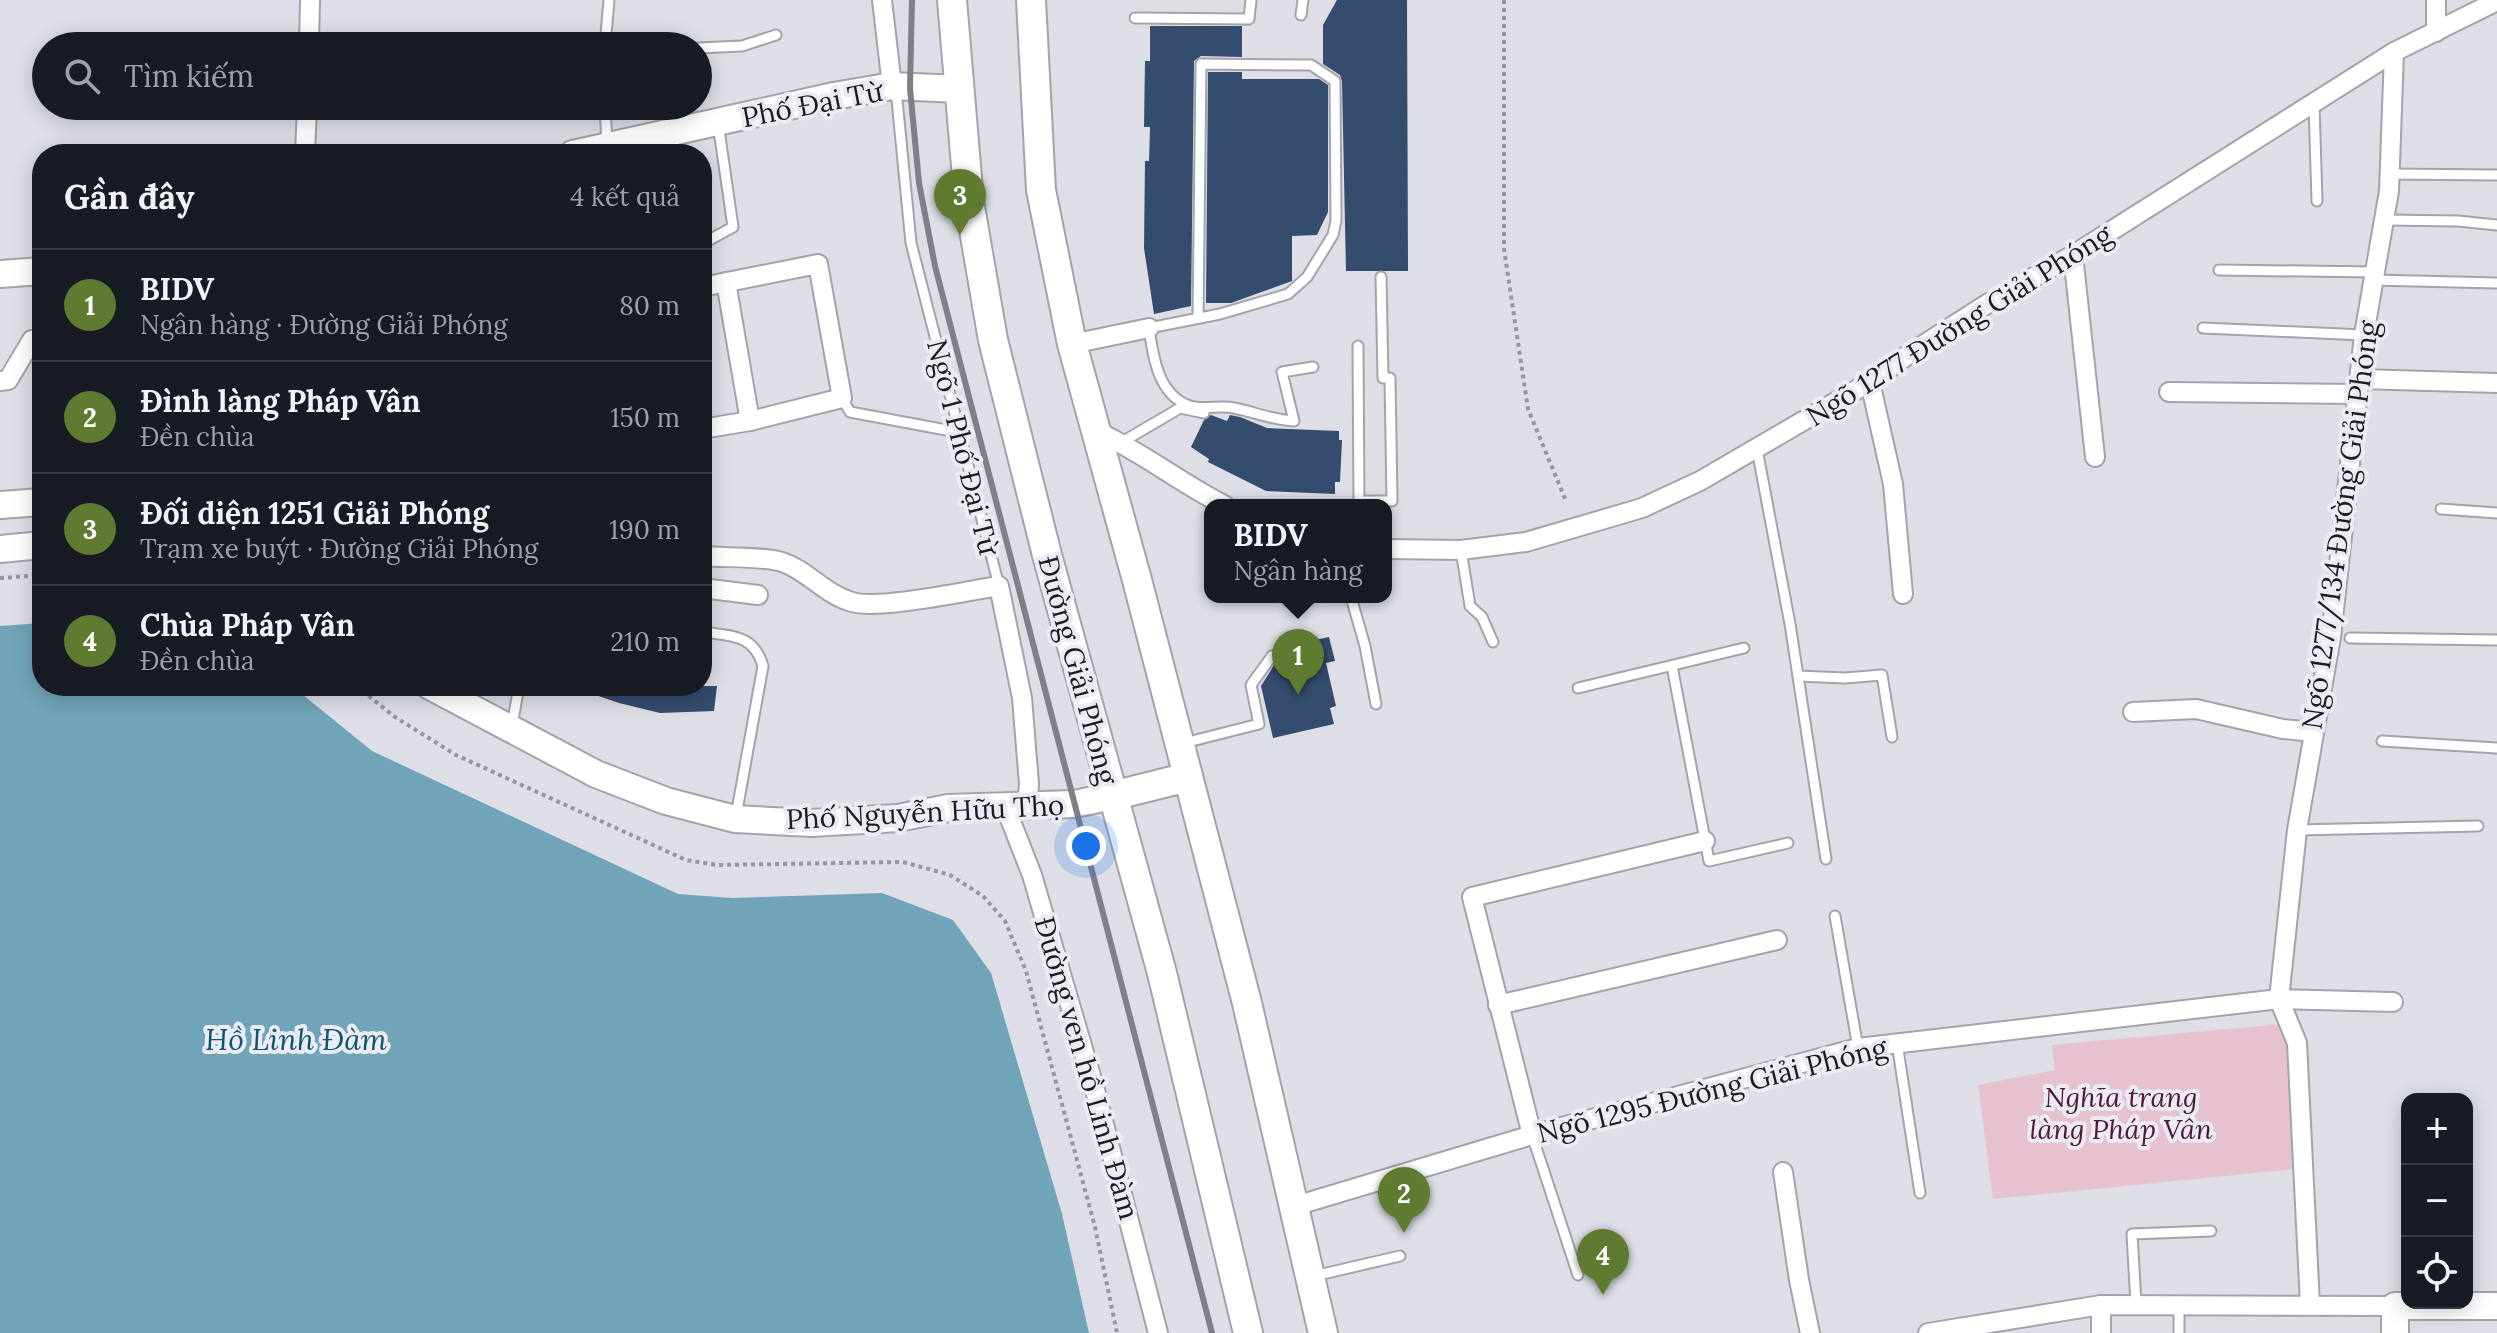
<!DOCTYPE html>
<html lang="vi">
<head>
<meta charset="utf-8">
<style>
	:root { --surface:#171b24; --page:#242831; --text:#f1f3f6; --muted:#9ea1a6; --line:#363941; --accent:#5f7b2f }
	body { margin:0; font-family:Lora,serif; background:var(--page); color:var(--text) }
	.controls { position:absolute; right:24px; bottom:24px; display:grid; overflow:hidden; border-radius:16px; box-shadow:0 4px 20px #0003 }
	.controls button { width:72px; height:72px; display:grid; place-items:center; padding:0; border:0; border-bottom:2px solid var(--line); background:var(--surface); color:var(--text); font:40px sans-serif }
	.you { position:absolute; left:1086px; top:846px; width:28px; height:28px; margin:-20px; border:6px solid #fff; border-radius:50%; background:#1a73e8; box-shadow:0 0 0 12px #1a73e833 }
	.badge { display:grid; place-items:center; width:52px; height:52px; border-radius:50%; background:var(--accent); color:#fff; font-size:26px; font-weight:700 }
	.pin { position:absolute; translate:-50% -66px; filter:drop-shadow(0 2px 4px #0008) }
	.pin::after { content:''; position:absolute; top:42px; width:28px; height:24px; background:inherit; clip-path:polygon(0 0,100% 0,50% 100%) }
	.popup { position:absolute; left:1204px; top:499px; width:188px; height:104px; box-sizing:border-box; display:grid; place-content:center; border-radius:16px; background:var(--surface); filter:drop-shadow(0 2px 6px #0005); font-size:26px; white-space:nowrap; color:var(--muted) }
	.popup b { font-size:30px; color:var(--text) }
	.popup::after { content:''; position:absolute; left:50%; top:100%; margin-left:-16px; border:16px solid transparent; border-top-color:var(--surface) }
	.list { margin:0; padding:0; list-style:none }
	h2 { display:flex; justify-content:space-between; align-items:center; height:104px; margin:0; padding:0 32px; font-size:34px }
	h2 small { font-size:26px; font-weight:400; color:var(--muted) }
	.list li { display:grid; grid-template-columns:52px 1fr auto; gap:24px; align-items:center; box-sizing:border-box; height:112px; padding:0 32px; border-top:2px solid var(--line) }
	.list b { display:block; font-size:30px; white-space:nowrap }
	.list p { margin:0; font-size:26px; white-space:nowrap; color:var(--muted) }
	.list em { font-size:26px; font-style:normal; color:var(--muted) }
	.icon { flex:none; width:44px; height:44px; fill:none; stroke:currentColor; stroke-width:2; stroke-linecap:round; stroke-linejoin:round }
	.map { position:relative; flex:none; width:2497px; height:1333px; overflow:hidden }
	.search { position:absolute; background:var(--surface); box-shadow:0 4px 20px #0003; left:32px; top:32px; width:680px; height:88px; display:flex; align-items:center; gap:20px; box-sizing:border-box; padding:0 28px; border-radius:44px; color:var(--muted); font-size:30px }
	.panel { position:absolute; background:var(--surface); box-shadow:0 4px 20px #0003; left:32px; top:144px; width:680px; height:552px; border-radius:32px }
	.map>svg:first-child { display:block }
	.green { fill:#e6c2d1 }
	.water { fill:#70a4b8 }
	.building { fill:#344c6d }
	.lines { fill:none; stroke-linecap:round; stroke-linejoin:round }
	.lane-casing { stroke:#a3a3ab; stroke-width:13 }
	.street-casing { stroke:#a3a3ab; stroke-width:22 }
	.secondary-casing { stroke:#a3a3ab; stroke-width:30 }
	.primary-casing { stroke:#a3a3ab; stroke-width:32 }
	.path { stroke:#96969c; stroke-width:4; stroke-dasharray:4 4; stroke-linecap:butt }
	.lane { stroke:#fff; stroke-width:9 }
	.street { stroke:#fff; stroke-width:18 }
	.secondary { stroke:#fff; stroke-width:26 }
	.primary { stroke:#fff; stroke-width:28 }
	.rail { stroke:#7f7f85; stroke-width:6 }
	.labels { text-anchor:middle; stroke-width:8; stroke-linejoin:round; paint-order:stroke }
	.street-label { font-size:28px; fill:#1c1c1f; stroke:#ebebf3 }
	.park-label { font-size:28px; font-style:italic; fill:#511735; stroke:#ebebf3 }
	.water-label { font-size:30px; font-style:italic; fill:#0c566b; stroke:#ebebf3 }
</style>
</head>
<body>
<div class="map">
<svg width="2497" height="1333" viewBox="0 0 2497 1333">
	<rect width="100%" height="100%" fill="#dedee6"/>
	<polygon class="green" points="2282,1024 2287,1047 2295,1169 1993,1199 1978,1085 2055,1070 2052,1045"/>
	<polygon class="water" points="42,623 42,686 292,686 372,751 678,894 732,898 882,893 953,920 991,973 1062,1214 1089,1333 0,1333 0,626"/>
	<g class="building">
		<polygon points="1337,0 1407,0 1408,271 1346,271 1342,81 1340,75 1323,64 1323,25"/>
		<polygon points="1150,26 1242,26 1242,57 1201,56 1194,61 1191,306 1154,314 1144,248 1145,161 1149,161 1150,127 1144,127 1145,61 1150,61"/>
		<polygon points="1208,72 1242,72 1242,79 1319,79 1328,85 1328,212 1317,235 1292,236 1292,281 1231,303 1206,303"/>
		<polygon points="1211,415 1227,421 1230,415 1240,417 1267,428 1339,431 1339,440 1342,440 1340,482 1335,482 1335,494 1266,491 1208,462 1209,459 1191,447 1204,420"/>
		<polygon points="1329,637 1335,661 1326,663 1336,706 1330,708 1334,724 1273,738 1261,686 1286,646"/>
		<polygon points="578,686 717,686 714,711 660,713 619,703 578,689"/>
	</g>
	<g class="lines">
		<g class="lane-casing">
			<g id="lane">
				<polyline points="1301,15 1303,0"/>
				<polyline points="1135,18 1249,19 1251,0"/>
				<polyline points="605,46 609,0"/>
				<polyline points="698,48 742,46 776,35"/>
				<polyline points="893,90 897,100 911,243 999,586"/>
				<polyline points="2314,104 2317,201"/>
				<polyline points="605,106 607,143"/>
				<polyline points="2389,174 2497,175"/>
				<polyline points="2384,220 2458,221 2497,225"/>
				<polyline points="702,244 733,227 718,123"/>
				<polyline points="2219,270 2375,272"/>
				<polyline points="2373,280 2497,283"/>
				<path d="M1198,318L1201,64L1311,65L1335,81L1336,221L1333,235L1307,277L1288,294L1220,314L1149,328C1153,357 1158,395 1190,406C1204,410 1220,405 1234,408C1255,412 1272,420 1294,421L1282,372L1313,367"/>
				<polyline points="2203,328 2364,335"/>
				<polyline points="1358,346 1359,505"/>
				<polyline points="842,398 850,412 957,432"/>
				<polyline points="1122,442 1180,408 1204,413"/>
				<polyline points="1757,449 1790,624 1826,859"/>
				<polyline points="1359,501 1392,501 1390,378 1383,378 1381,277"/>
				<polyline points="2441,509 2497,513"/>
				<polyline points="1461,550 1470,606 1482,617 1493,642"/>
				<polyline points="1351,597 1365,646 1376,704"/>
				<path d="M702,632C731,636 754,634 763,666L736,816"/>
				<polyline points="2350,638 2497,640"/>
				<polyline points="1672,666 1709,861 1788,843"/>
				<polyline points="1798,676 1845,678 1882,675 1892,737"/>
				<polyline points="1578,688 1744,648"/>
				<polyline points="512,726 519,686"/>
				<polyline points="2382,741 2497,748"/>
				<polyline points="1184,743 1259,724 1251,685 1272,656"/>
				<polyline points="2297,830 2478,826"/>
				<polyline points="1835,916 1858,1048"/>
				<polyline points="1897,1043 1920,1193"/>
				<polyline points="1532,1135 1578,1275"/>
				<polyline points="1314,1276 1400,1256"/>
				<polyline points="2136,1304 2132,1234 2211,1231"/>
				<polyline points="2179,1333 2179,1304"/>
			</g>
		</g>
		<g class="street-casing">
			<g id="street">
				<polyline points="882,0 892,86"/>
				<polyline points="2436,0 2436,32"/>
				<polyline points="309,46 310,0"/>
				<polyline points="305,154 307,106"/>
				<polyline points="2073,255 2095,457"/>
				<polyline points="726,282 750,421"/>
				<polyline points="702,287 818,264 842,398 750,421 702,429"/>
				<polyline points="1072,344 1149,328"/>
				<polyline points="2359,379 2497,383"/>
				<polyline points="0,381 8,380 32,340"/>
				<polyline points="1870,382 1893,484 1903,594"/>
				<polyline points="2169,392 2357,394"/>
				<path d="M1096,431C1141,451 1180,483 1224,505"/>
				<polyline points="1386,549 1461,550 1526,542 1642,508 1700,481 1870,382 1909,354 1987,304 2073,255 2394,52 2497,1"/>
				<path d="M702,556C724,558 763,556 782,562C807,570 824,594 852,602C879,610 966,591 999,586L1022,698L1029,784L1028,795L1021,805"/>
				<polyline points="702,588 758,595"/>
				<polyline points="2133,712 2196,709 2283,729 2313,732"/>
				<polyline points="1005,806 1032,875 1095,1090 1158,1333"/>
				<polyline points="1498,1005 1777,940"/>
				<polyline points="1532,1135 1472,897 1705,841"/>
				<polyline points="1783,1172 1799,1280 1810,1333"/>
				<polyline points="1295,1206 1532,1135 1858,1048 2279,999 2393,1002"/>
				<polyline points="2101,1305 2101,1333"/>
				<polyline points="2310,1305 2297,1043 2279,999 2297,830 2331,637 2364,335 2389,191 2394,52"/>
				<polyline points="1928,1333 2101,1305 2395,1306"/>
			</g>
		</g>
		<g class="secondary-casing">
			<g id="secondary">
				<polyline points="573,154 834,96 892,86 959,89"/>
				<polyline points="0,274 42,271"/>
				<polyline points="0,505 42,502"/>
				<polyline points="0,549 42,545"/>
				<polyline points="430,686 596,774 666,801 735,819 811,823 898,818 948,808 1075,804 1112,796"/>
				<polyline points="2395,1333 2395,1306 2497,1306"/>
			</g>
		</g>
		<g class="primary-casing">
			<g id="primary">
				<polyline points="952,0 969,201 993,340 1047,555 1162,973 1248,1333"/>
				<polyline points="1031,0 1041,190 1072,344 1137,580 1247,1003 1323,1333"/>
				<polyline points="1112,796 1188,777"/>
			</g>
		</g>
		<g class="path">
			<polyline points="1504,0 1504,249 1528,409 1566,501"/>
			<polyline points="0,578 42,575"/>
			<polyline points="356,686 395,717 456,755 686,860 717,865 903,862 950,875 983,896 1005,921 1026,971 1095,1227 1117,1333"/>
		</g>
		<use href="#lane" class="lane"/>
		<use href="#street" class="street"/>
		<use href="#secondary" class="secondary"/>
		<use href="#primary" class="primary"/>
		<polyline class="rail" points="912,0 910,88 919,183 935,266 1212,1333"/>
	</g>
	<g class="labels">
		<g class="street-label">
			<text transform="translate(812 104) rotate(-11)" y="10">Phố Đại Từ</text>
			<text transform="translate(1959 325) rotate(-32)" y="10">Ngõ 1277 Đường Giải Phóng</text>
			<text transform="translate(963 447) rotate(76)" y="10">Ngõ 1 Phố Đại Từ</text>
			<text transform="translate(2340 525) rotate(-82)" y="10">Ngõ 1277/134 Đường Giải Phóng</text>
			<text transform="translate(1078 670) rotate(75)" y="10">Đường Giải Phóng</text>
			<text transform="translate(925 812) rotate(-3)" y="10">Phố Nguyễn Hữu Thọ</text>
			<text transform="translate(1087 1068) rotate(74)" y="10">Đường ven hồ Linh Đàm</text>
			<text transform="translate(1712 1090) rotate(-14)" y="10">Ngõ 1295 Đường Giải Phóng</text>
		</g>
		<g class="park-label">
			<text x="2121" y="1107">Nghĩa trang<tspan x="2121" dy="32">làng Pháp Vân</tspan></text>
		</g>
		<g class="water-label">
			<text x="296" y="1050">Hồ Linh Đàm</text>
		</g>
	</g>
</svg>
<div class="controls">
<button>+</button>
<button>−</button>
<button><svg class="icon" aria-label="locate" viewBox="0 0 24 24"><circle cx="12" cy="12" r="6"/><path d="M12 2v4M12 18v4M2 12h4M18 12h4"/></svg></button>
</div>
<div class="you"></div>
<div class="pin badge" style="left:1298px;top:695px">1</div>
<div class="popup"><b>BIDV</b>Ngân hàng</div>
<div class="pin badge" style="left:1404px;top:1233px">2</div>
<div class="pin badge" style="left:960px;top:235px">3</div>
<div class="pin badge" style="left:1603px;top:1295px">4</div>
<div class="search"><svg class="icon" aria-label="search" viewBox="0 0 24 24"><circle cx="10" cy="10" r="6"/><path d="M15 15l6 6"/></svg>Tìm kiếm</div>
<section class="panel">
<h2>Gần đây<small>4 kết quả</small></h2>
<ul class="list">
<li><span class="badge">1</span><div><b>BIDV</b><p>Ngân hàng · Đường Giải Phóng</p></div><em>80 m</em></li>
<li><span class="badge">2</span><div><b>Đình làng Pháp Vân</b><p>Đền chùa</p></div><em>150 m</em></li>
<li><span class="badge">3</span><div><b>Đối diện 1251 Giải Phóng</b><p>Trạm xe buýt · Đường Giải Phóng</p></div><em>190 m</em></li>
<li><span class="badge">4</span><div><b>Chùa Pháp Vân</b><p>Đền chùa</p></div><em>210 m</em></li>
</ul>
</section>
</div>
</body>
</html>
